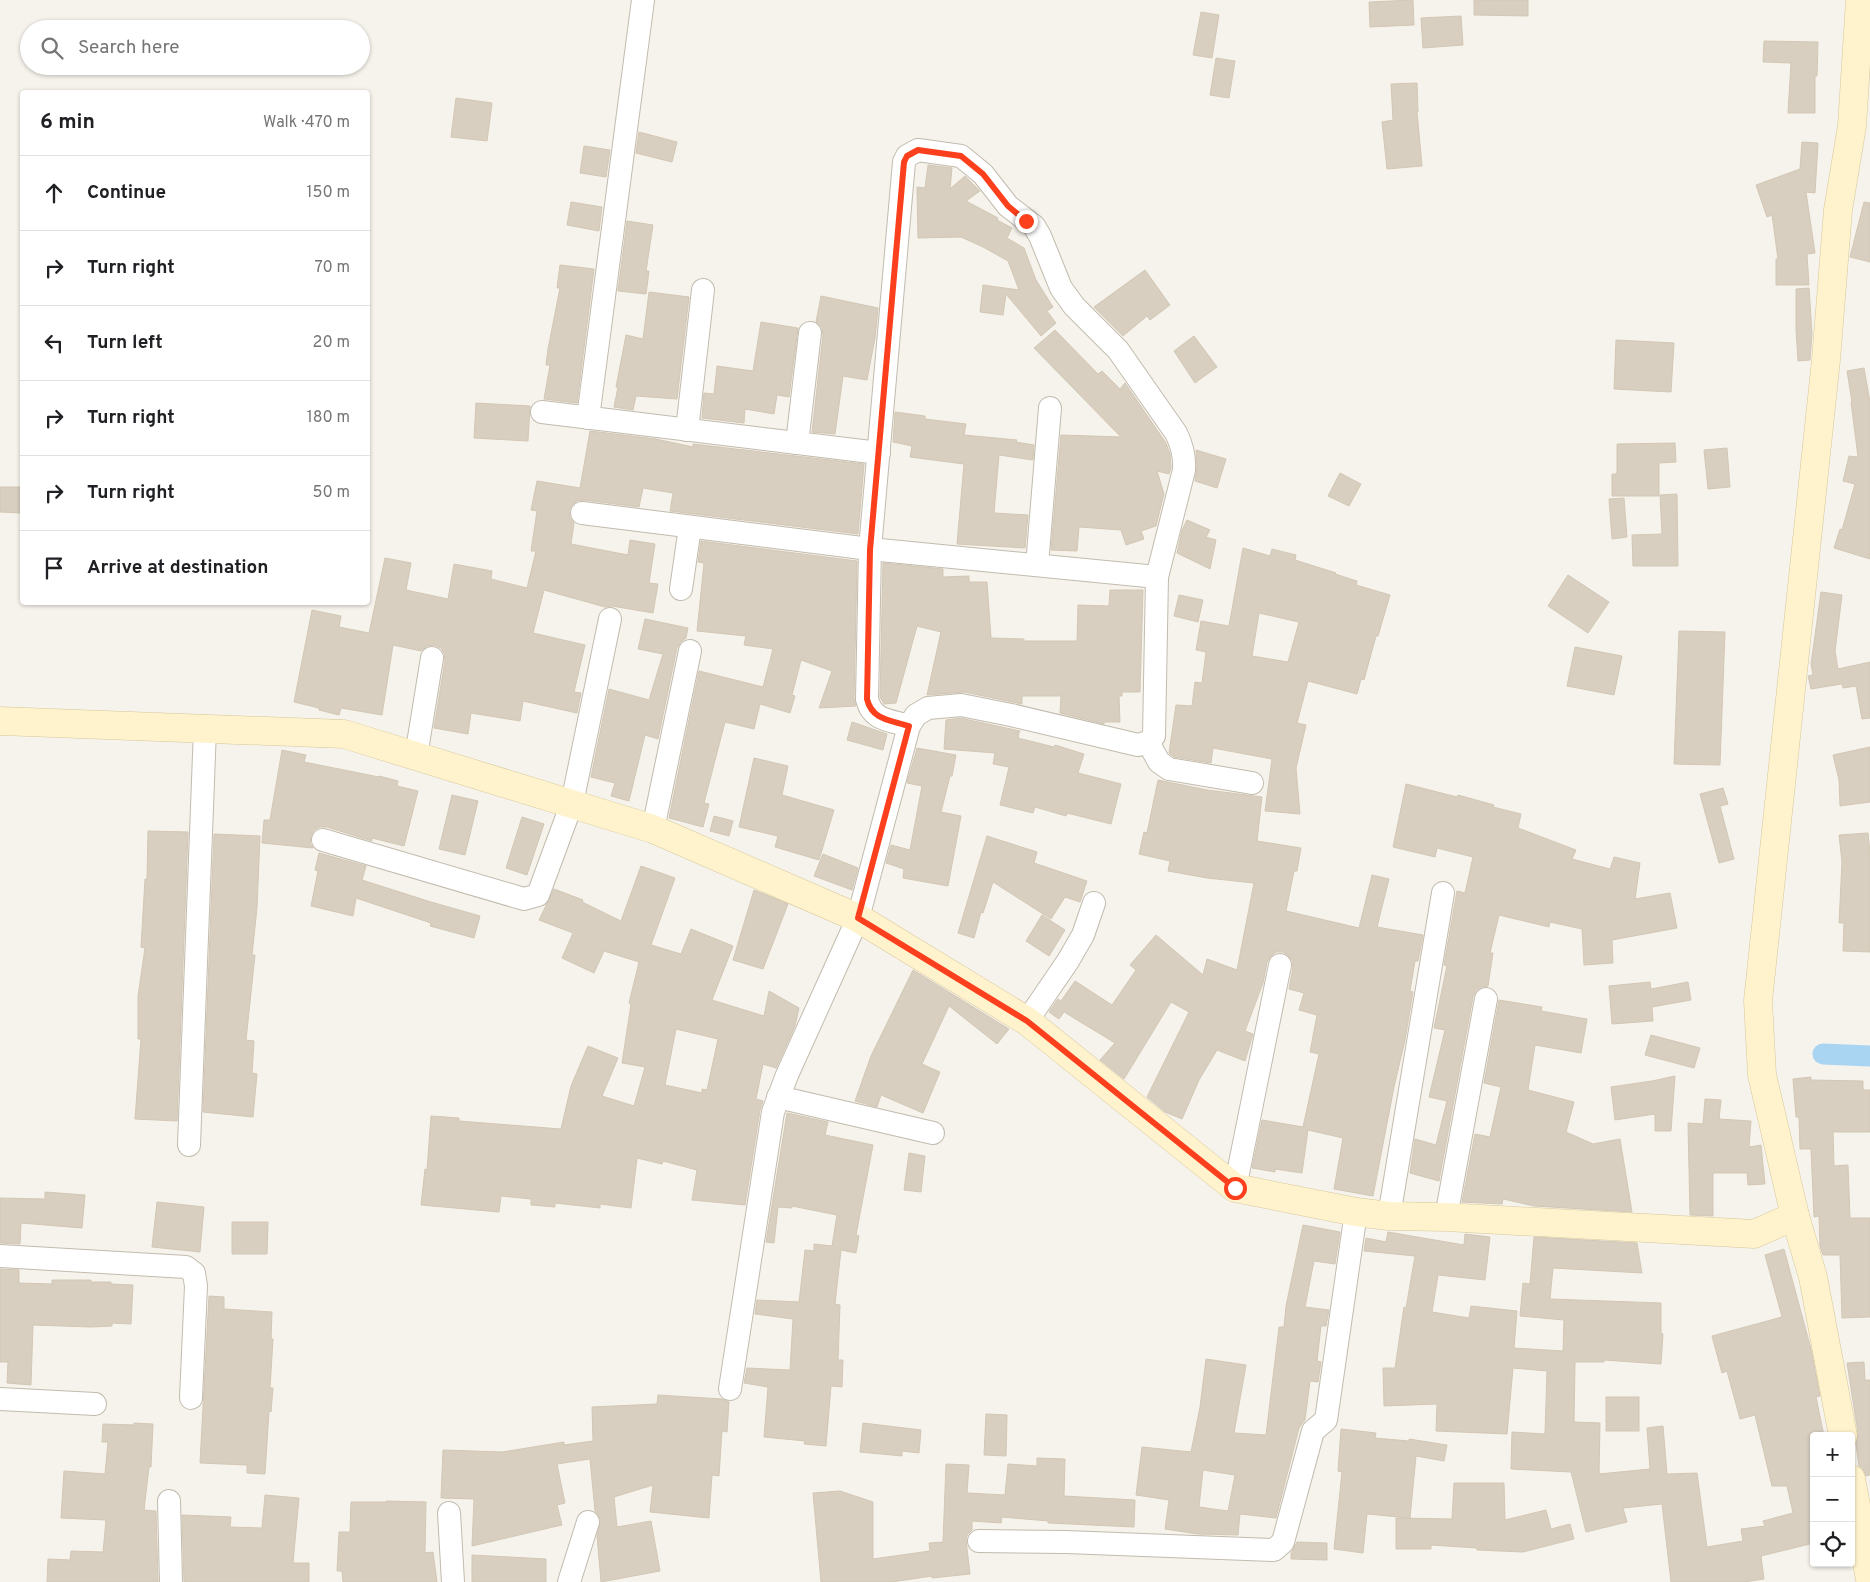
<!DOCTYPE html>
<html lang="en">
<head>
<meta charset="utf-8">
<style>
	:root { --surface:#fff; --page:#f2f2f2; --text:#202124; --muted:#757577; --line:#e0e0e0 }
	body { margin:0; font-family:Overpass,sans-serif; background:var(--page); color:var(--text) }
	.controls { position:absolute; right:15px; bottom:15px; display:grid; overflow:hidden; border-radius:5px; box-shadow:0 1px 4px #0004 }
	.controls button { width:45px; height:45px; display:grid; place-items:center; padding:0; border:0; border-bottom:1px solid var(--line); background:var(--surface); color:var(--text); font:25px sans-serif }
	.stop { position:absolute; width:15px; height:15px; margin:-11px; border:4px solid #fc3f1d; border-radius:50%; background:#fff }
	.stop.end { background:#fc3f1d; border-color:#fff; box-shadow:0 1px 5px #0008 }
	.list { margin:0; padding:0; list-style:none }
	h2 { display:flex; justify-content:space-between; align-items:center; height:65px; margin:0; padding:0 20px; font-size:21px }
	h2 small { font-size:16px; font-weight:400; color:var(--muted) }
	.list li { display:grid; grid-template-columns:32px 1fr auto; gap:15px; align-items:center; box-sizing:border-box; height:75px; padding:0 20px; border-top:1px solid var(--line) }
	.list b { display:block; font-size:19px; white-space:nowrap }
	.list em { font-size:16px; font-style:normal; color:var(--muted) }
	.icon { flex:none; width:28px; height:28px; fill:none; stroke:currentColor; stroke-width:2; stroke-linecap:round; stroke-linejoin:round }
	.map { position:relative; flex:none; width:1870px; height:1582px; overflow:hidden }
	.search { position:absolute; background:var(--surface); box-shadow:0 1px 4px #0004; left:20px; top:20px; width:350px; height:55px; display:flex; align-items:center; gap:12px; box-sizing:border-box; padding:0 18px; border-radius:28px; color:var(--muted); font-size:19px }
	.panel { position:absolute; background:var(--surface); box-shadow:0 1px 4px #0004; left:20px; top:90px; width:350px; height:515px; border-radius:5px }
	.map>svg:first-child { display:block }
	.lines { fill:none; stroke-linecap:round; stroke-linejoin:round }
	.canal { stroke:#a9d4f2; stroke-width:21 }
	.building { fill:#d8cfc1; stroke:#d3c7b4; fill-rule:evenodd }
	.street-casing { stroke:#c2bbae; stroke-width:24 }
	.secondary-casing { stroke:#d6c79b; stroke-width:29 }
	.street { stroke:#fff; stroke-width:22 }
	.secondary { stroke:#fff3cd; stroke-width:28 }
	.route { stroke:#fc3f1d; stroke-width:6 }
</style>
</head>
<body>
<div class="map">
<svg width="1870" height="1582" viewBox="0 0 1870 1582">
	<rect width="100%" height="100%" fill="#f6f3ec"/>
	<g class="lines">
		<polyline class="canal" points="1823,1054 1870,1056"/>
	</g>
	<g class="building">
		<polygon points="1413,0 1414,25 1370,27 1369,2"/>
		<polygon points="1474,0 1528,0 1528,16 1474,15"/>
		<polygon points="1201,12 1219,15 1212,58 1193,55"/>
		<polygon points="1461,16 1463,45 1423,48 1421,18"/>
		<polygon points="1764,41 1818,42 1817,76 1815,76 1815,113 1788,113 1791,63 1763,62"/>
		<polygon points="1216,58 1235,61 1229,98 1210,95"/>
		<polygon points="1417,83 1418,112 1417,112 1422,166 1387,169 1382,122 1393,120 1391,84"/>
		<polygon points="456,98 492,103 487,141 451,137"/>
		<polygon points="639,132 677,142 672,162 636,153"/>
		<polygon points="1802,142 1818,143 1815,193 1806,192 1815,253 1807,254 1809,285 1776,285 1776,259 1778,259 1772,215 1767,217 1756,185 1800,169"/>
		<polygon points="584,146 610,150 606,177 580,173"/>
		<polygon points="928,165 952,168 950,189 965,176 980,191 966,201 998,218 997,220 1012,228 1007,238 1024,248 1036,280 1053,307 1047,311 1056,323 1041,336 1006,294 1003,315 980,312 983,285 1019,290 1008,261 983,247 961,237 918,238 917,187 925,188"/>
		<polygon points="571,202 602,207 599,231 567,225"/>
		<polygon points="1864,202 1870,203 1870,262 1850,257"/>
		<polygon points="627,221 653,225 646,271 649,271 646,294 618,291"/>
		<polygon points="560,265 594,269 577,403 544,399 550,365 546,365 548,349 560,288 557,288"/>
		<polygon points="1145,270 1170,305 1150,320 1147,316 1123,336 1094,307"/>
		<polygon points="1809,288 1812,333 1810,360 1798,361 1796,329 1796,289"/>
		<polygon points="649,292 689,297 677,399 636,396 633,410 614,407 618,387 616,387 626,335 643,339"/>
		<polygon points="821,296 878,308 875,338 867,380 843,376 835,434 812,432 823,335 822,327 816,322"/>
		<polygon points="761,322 798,328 789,397 777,395 774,414 745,409 744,423 702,418 704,393 714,394 717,366 753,371"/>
		<polygon points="1055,330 1098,374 1102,371 1120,389 1125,383 1166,443 1170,454 1171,468 1169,474 1157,471 1164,494 1156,526 1141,531 1144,539 1126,545 1121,530 1079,527 1077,551 1051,550 1061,435 1121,437 1034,348"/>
		<polygon points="1194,336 1217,367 1195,383 1174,351"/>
		<polygon points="1616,340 1674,343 1671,392 1614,389"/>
		<polygon points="1864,368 1870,402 1870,559 1834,548 1840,529 1842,530 1855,484 1843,481 1849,456 1858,457 1851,402 1852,402 1847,371"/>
		<polygon points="476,403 530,406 528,441 474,438"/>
		<polygon points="895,412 925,416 925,419 966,424 964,435 1017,440 1016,442 1034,445 1033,460 999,455 994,513 1028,515 1025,548 957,544 964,464 910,457 912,446 893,442"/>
		<polygon points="590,431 656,439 693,447 693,444 864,464 858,534 670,511 673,493 643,488 639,507 584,500 577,501 572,505 569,511 570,518 574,523 571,544 628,555 630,540 655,544 649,583 658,584 653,613 612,606 605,607 544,590 533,633 585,645 574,692 581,693 577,713 523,701 520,721 471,713 468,734 434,728 445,660 444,653 441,648 434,645 427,646 421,651 393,645 382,715 341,708 339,715 319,710 319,708 294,702 312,610 341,616 339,627 369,633 385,558 411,563 406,590 448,599 454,564 492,571 491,579 527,588 536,551 531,551 537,511 531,510 537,481 580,488"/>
		<polygon points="1675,443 1676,462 1659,463 1659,496 1612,496 1612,474 1617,474 1617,444"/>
		<polygon points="1727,448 1730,487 1708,489 1704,450"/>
		<polygon points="1196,450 1226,459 1217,488 1195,481 1197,465"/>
		<polygon points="1340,473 1361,484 1349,506 1328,496"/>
		<polygon points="0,487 22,487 22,513 0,512"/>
		<polygon points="1677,494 1678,566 1633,566 1632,535 1662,534 1660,495"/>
		<polygon points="1624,498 1627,537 1612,539 1609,499"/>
		<polygon points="1187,520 1210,530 1206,537 1216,540 1210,569 1177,553 1182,530"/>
		<polygon points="701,541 857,561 854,699 856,706 819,708 832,671 801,660 792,695 795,696 790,713 760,704 754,729 725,722 704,803 709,804 703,827 669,818 699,671 763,687 773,649 744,645 746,636 697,631 704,563 698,562"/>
		<path d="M1243,548L1270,556L1272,549L1296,555L1295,560L1336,573L1335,574L1357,581L1356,585L1390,595L1378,636H1376L1364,680L1361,679L1357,694L1308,681L1297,723L1306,725L1296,768L1300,814L1265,811L1272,759L1213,748L1211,763L1174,757L1169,753L1176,705L1192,706L1195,682L1202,683L1206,652L1196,650L1201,621L1229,626ZM1259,613L1299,622L1288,662L1252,656Z"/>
		<polygon points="883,563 943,569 943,577 969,576 969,582 987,582 991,638 1024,639 1024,641 1077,641 1078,605 1109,606 1110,590 1143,590 1140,692 1122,692 1122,696 1119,696 1120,722 1104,722 1104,724 1060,713 1061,696 1022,696 1022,704 964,692 927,695 941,632 917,626 896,703 884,704 880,697"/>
		<polygon points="1568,575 1609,602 1588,633 1548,606"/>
		<polygon points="1821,592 1842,595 1835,651 1838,669 1870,662 1870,718 1862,719 1856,686 1843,688 1842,684 1811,689 1808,676 1813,675 1811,664"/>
		<polygon points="1179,595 1203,600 1198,622 1174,616"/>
		<polygon points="645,619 688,628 686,638 681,642 677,648 658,739 645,735 629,801 611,796 615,783 591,777 609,689 649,700 663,654 638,649"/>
		<polygon points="1679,631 1725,632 1720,765 1674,764"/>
		<polygon points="1575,647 1622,656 1614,695 1567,686"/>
		<polygon points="960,718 1020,731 1019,733 1015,733 1019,734 1018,738 1054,747 1055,745 1084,754 1078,773 1121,784 1111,824 1067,813 1066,816 1035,807 1033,813 1000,805 1009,767 993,764 995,753 944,749 946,720"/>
		<polygon points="852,722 887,734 883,750 847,740"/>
		<polygon points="1870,747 1870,802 1840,806 1839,780 1833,755"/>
		<polygon points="917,748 956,755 952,776 950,776 941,812 961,816 948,886 903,878 904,869 886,863 891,845 910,850 922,786 907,783"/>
		<polygon points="282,750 306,755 304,762 379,777 379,776 398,781 397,786 418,791 404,846 372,838 372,841 327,827 320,827 314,830 311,836 310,843 313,848 262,843 264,820 270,820"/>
		<polygon points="754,758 788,766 782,795 834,810 819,860 775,847 778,836 739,827"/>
		<polygon points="1158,780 1207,790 1262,797 1257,841 1301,848 1297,871 1294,871 1286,911 1359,928 1372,875 1389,879 1377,927 1423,935 1418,961 1415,961 1410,991 1413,992 1405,1040 1394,1087 1373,1196 1334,1189 1343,1138 1308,1130 1302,1173 1275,1169 1275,1172 1252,1168 1262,1120 1303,1127 1319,1054 1310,1052 1317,1015 1299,1010 1304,993 1289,989 1293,967 1292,960 1288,955 1283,952 1276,952 1271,956 1267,962 1263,983 1245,1031 1253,1034 1245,1061 1217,1050 1199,1080 1182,1119 1165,1112 1147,1097 1189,1012 1171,1002 1124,1079 1100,1060 1115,1043 1064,1012 1059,1019 1049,1012 1058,999 1061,1001 1075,981 1112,1005 1136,970 1130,965 1156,935 1203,975 1207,959 1237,970 1254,883 1207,878 1168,871 1170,861 1139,854 1144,832 1147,833"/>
		<polygon points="1406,784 1457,797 1458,795 1494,805 1493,807 1521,814 1518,828 1576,850 1572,859 1610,869 1614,857 1640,863 1635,899 1670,893 1677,928 1612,940 1613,963 1584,965 1582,929 1550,922 1549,927 1499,915 1490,953 1493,953 1488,986 1481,987 1476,990 1473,997 1439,1181 1410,1173 1415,1139 1436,1145 1447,1101 1429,1097 1445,1030 1434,1028 1447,966 1444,965 1457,891 1465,893 1473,857 1437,848 1435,857 1393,847"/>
		<polygon points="1723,788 1728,804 1720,806 1734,859 1719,863 1700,794"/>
		<polygon points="452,795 478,801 465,855 439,849"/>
		<polygon points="714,816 733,821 729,836 710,831"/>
		<polygon points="522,817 544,824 527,875 506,868"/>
		<polygon points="148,831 188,832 177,1121 135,1119 141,1039 138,1039 138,996 145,948 141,947 145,879 147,879"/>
		<polygon points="1868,833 1870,853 1870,952 1843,951 1844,923 1839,923 1842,862 1839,835"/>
		<polygon points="214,834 260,836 257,908 252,955 255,955 246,1040 254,1041 252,1073 257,1074 253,1117 203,1112"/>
		<polygon points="987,836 1037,852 1034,863 1087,881 1080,902 1065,897 1051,919 993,882 983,913 981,912 974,938 958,933"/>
		<polygon points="319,853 366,866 362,880 431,902 480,916 474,938 430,926 431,923 356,898 353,916 311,906 318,871 315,870"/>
		<polygon points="823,854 858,868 852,890 814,876"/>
		<path d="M641,866L675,878L651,945L681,954L691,929L733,946L712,1000L764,1016L769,991L799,1008L795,1026L776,1068L763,1064L756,1099L763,1101L760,1110L745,1205L692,1200L697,1170L663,1161L662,1164L637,1158L631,1208L600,1204V1208L555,1203V1207L531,1205V1199L501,1196L499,1212L421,1205L425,1169L427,1170L431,1116L459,1118V1121L561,1129L571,1086L588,1046L618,1058L602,1096L634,1106L645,1067L622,1063L631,1004L629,1003L639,962L604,951L594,973L562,958L573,933L539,920L554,889L583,900L582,902L621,921ZM676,1029L718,1039L707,1090L702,1089V1093L665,1085Z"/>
		<polygon points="754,890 788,904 763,969 733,960"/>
		<polygon points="1042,915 1065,930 1049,956 1026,941"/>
		<polygon points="913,970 1009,1029 997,1044 949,1006 922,1064 940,1072 923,1113 881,1095 877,1107 855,1101 871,1056"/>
		<polygon points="1650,982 1651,989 1688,982 1691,1000 1652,1007 1653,1021 1612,1024 1609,986"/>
		<polygon points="1499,1000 1542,1007 1541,1011 1587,1019 1581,1053 1535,1045 1528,1090 1574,1102 1566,1132 1593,1144 1620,1139 1632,1212 1534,1206 1503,1199 1502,1204 1462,1202 1475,1134 1490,1137 1501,1087 1484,1083"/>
		<polygon points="1651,1035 1700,1048 1694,1068 1645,1055"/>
		<polygon points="1675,1076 1671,1131 1655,1131 1655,1114 1615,1120 1611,1087 1652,1081"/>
		<polygon points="1811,1077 1811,1080 1863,1081 1863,1090 1870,1090 1870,1132 1833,1132 1834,1166 1848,1165 1850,1218 1870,1218 1870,1317 1842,1318 1840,1255 1823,1255 1820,1246 1819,1216 1814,1217 1811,1149 1800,1149 1799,1117 1796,1117 1793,1079"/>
		<polygon points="1705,1099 1721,1100 1719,1119 1751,1121 1749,1147 1761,1145 1765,1184 1748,1185 1747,1173 1713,1173 1713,1216 1690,1215 1688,1123 1703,1124"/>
		<polygon points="787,1113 828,1122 825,1135 873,1145 856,1235 859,1236 856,1253 841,1250 835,1304 840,1305 838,1360 843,1360 842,1387 831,1386 826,1446 804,1444 805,1441 764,1437 768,1387 744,1383 747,1368 790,1370 793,1319 755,1314 757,1300 799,1302 805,1250 814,1251 814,1244 832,1246 837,1215 792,1206 792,1208 778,1207 774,1243 766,1242"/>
		<polygon points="909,1153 925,1156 921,1192 904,1190"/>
		<polygon points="45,1192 85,1195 82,1228 21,1223 20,1244 0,1243 0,1198 45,1199"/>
		<polygon points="157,1202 204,1207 200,1252 152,1247"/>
		<polygon points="232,1222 268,1222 267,1254 232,1254"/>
		<path d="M1303,1225L1340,1232L1335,1264L1314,1261L1305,1307L1329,1310L1326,1326H1321L1317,1361L1321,1362L1318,1382L1310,1381L1305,1420L1299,1428L1276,1518L1240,1514L1238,1535L1198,1534L1165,1529L1169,1500L1136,1495L1142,1447L1191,1452L1200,1407L1206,1359L1246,1365L1234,1433L1266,1435L1279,1327H1284L1286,1306ZM1203,1470L1235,1475L1228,1511L1199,1507Z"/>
		<polygon points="1388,1232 1464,1245 1465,1234 1490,1237 1485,1280 1438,1275 1432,1312 1469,1318 1471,1306 1517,1311 1514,1348 1563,1351 1564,1320 1520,1316 1523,1283 1530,1284 1534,1237 1637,1243 1642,1273 1553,1268 1550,1299 1661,1303 1661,1333 1663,1334 1661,1364 1604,1360 1604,1362 1575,1362 1574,1422 1600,1423 1599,1474 1650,1469 1647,1428 1663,1426 1667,1474 1697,1473 1707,1547 1743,1541 1741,1529 1765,1526 1763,1521 1793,1513 1787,1486 1772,1486 1755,1415 1740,1419 1727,1371 1722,1373 1712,1336 1782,1317 1765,1255 1784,1249 1811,1349 1820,1396 1816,1397 1824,1436 1814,1436 1814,1543 1761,1556 1764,1579 1744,1582 1671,1582 1662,1504 1623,1508 1627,1522 1586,1532 1571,1472 1511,1469 1512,1432 1545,1434 1547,1371 1513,1368 1507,1434 1436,1431 1437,1404 1384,1406 1383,1368 1395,1368 1404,1307 1406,1308 1415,1256 1364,1251 1366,1238 1386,1242"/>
		<polygon points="0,1269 19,1270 19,1283 52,1284 52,1280 91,1280 91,1282 111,1282 111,1284 133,1285 131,1324 112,1323 112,1326 91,1327 33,1325 31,1385 7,1383 8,1362 0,1362"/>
		<polygon points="209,1296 224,1297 224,1309 272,1312 271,1339 273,1339 270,1388 273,1388 271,1412 269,1411 265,1474 247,1473 247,1465 200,1463"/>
		<polygon points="1864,1362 1865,1380 1870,1380 1870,1475 1866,1476 1863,1469 1859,1466 1856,1444 1858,1433 1847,1363"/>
		<polygon points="658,1395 722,1399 729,1402 727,1432 722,1431 719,1476 712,1475 709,1518 650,1512 653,1485 614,1497 617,1527 651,1521 660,1571 601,1582 597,1536 601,1520 595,1511 590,1459 557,1464 565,1503 557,1505 562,1525 472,1546 474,1499 441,1498 443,1450 502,1452 564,1442 564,1445 593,1441 592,1407 657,1404"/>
		<rect x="1606" y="1397" width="33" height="34"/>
		<polygon points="986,1414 1007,1415 1006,1456 984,1455"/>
		<polygon points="134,1423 153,1424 151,1467 149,1467 144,1510 156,1511 158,1582 47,1582 48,1559 70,1560 71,1551 103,1552 106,1520 61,1518 64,1471 105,1474 108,1442 102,1442 103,1424 134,1425"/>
		<polygon points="863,1423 921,1430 919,1453 902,1451 902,1456 860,1452"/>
		<polygon points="1341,1429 1376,1433 1375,1438 1409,1441 1409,1439 1447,1445 1444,1461 1416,1456 1410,1518 1367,1514 1363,1553 1334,1549 1342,1472 1338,1471"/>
		<polygon points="1037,1458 1065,1459 1064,1496 1135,1500 1134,1527 1048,1523 1048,1521 1002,1517 1001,1523 972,1521 972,1530 967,1535 966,1540 970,1574 932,1578 932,1576 892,1582 821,1582 813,1493 840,1491 873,1502 873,1559 930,1551 929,1543 943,1542 946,1464 969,1465 967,1493 1005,1495 1008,1464 1037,1466"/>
		<polygon points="1454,1483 1504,1483 1505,1520 1546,1510 1551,1529 1570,1524 1574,1539 1523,1552 1477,1550 1477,1548 1431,1545 1431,1549 1396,1549 1396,1518 1452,1519"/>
		<polygon points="265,1495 299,1498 293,1563 309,1563 309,1582 184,1582 182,1515 231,1517 230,1527 262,1528"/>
		<polygon points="386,1501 426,1502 425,1553 433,1552 437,1582 343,1582 342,1571 337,1571 339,1532 350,1532 351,1502 386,1502"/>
		<polygon points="1297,1542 1327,1543 1327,1560 1291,1559 1291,1553"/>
		<polygon points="472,1555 546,1559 546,1582 472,1582"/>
	</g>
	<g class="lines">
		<g class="street-casing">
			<g id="street">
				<polyline points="542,412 879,453"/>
				<polyline points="588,418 643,0"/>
				<polyline points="687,430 703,290"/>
				<polyline points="797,443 810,333"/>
				<polyline points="582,513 870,549 1157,577"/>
				<polyline points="1037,565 1050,408"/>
				<polyline points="681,589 690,527"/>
				<polyline points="1148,742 1159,762 1169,769 1252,783"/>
				<polyline points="416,756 432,658"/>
				<polyline points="653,829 690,651"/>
				<polyline points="323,840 524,899 538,895 572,803 610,619"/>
				<polyline points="1027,1021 1068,961 1083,935 1094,903"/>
				<polyline points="778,1097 933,1133"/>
				<polyline points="189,1145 205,729"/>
				<polyline points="1235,1188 1280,965"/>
				<polyline points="1389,1216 1443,893"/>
				<polyline points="1446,1217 1486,999"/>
				<polyline points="0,1256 186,1267 194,1273 196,1286 191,1398"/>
				<path d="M730,1389L773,1112L787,1075L858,918L909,726L916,715L928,708L961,705L1011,715L1138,745L1148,742L1154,736L1157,577L1184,470C1185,456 1182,445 1176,433L1118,350L1074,306L1061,288L1040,236L1034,226L1008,206L983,174L961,156L918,150L907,156L904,162L870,549L867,699C872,721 890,720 909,726"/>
				<polyline points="0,1399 95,1404"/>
				<polyline points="169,1501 171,1582"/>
				<polyline points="449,1513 453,1582"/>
				<polyline points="979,1541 1066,1542 1274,1550 1283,1542 1313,1431 1326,1420 1356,1212"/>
				<polyline points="569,1582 588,1522"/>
			</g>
		</g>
		<g class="secondary-casing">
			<g id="secondary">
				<polyline points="0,721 344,734 653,829 858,918 1027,1021 1235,1188 1356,1212 1389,1216 1446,1217 1754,1234 1795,1216"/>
				<polyline points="1843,1436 1813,1277 1795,1216 1762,1075 1758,1001 1826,360 1838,210 1852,126 1860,0"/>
				<polyline points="1851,1479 1870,1579"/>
			</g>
		</g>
		<use href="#street" class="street"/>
		<use href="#secondary" class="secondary"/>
	</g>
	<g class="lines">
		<path class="route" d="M1026,221L1008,206L983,174L961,156L918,150L907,156L904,162L870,550L867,699C872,720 890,720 909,726L858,918L1027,1021L1235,1188"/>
	</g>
</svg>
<div class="controls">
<button>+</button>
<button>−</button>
<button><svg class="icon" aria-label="locate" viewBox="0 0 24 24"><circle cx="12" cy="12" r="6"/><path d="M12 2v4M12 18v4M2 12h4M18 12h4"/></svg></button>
</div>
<div class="stop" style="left:1235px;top:1188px"></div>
<div class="stop end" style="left:1026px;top:221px"></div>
<div class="search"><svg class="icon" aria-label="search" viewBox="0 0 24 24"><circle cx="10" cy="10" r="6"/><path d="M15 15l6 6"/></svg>Search here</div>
<section class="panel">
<h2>6 min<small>Walk · 470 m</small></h2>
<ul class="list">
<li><svg class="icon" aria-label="ahead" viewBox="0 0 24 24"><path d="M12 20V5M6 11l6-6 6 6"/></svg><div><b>Continue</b></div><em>150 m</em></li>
<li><svg class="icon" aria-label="right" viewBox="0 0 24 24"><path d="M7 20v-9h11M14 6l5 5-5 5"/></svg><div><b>Turn right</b></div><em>70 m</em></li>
<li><svg class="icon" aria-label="left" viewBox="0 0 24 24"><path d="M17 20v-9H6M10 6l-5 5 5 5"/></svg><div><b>Turn left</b></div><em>20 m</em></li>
<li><svg class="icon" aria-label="right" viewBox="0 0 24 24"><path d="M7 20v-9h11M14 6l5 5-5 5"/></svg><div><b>Turn right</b></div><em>180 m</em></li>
<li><svg class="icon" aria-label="right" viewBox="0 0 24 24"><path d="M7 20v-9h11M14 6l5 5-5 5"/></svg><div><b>Turn right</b></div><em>50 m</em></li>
<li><svg class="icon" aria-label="arrive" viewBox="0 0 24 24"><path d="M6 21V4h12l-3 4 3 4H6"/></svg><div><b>Arrive at destination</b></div></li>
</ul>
</section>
</div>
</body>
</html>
